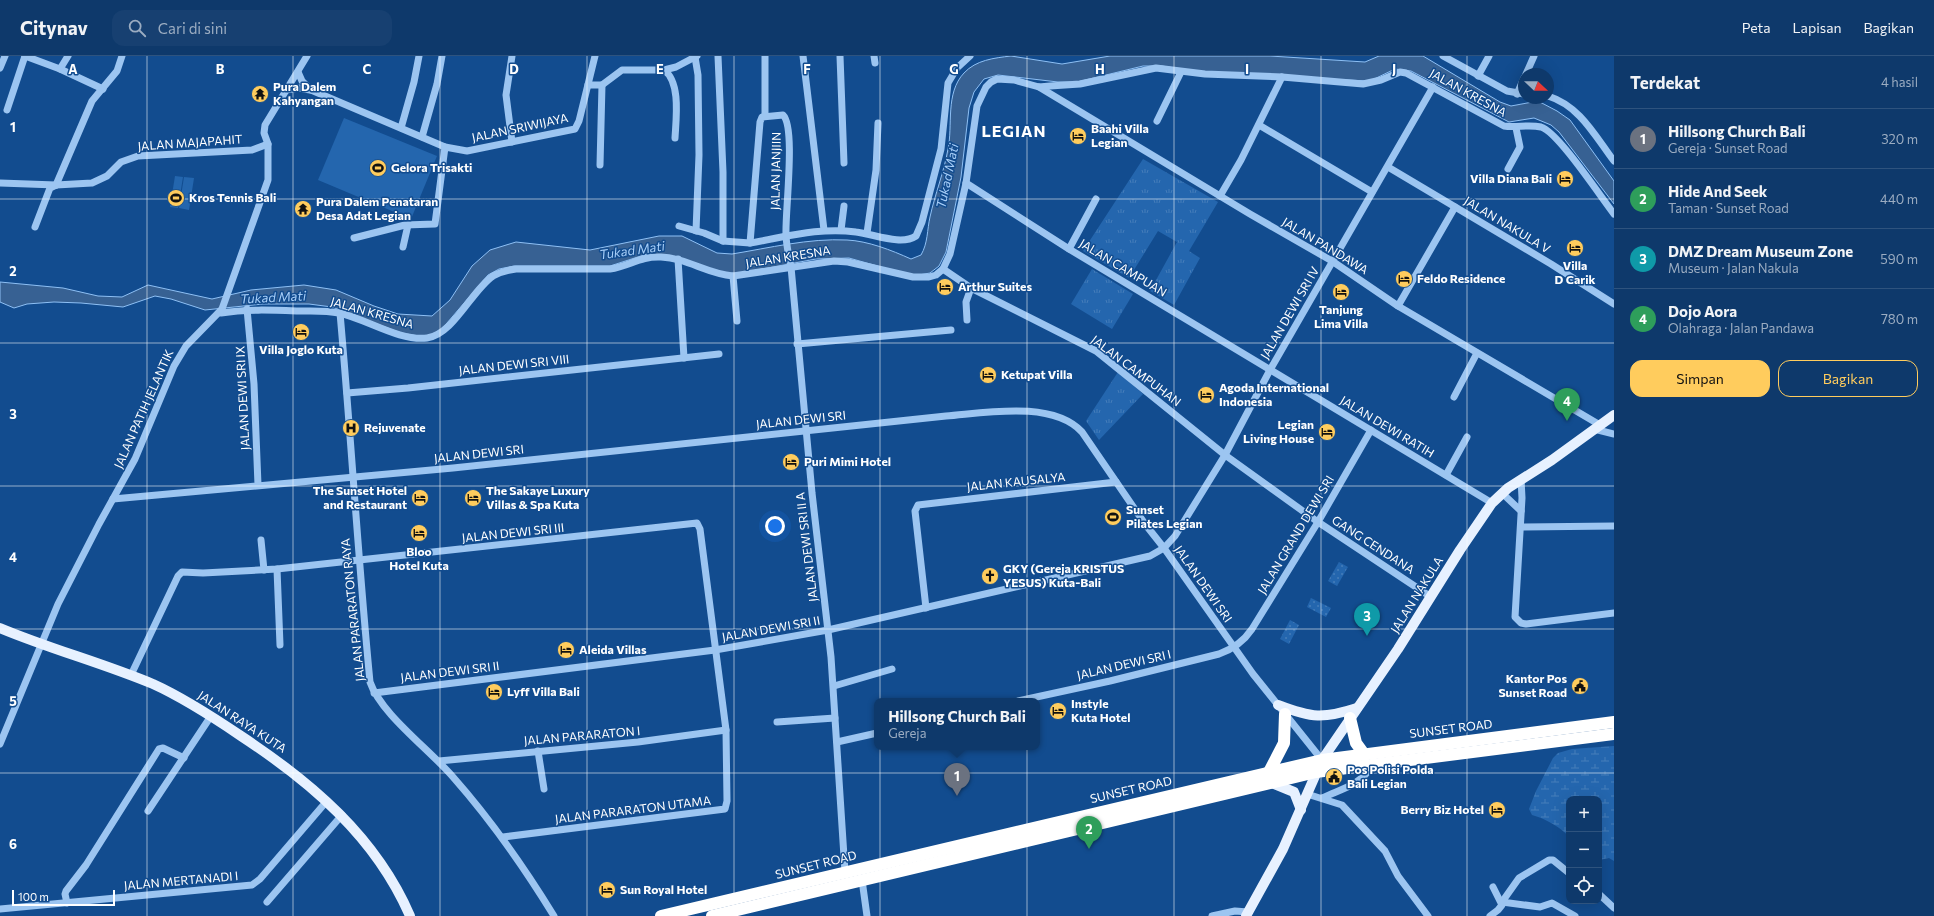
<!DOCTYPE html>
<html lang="id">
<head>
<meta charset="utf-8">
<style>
	:root { --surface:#0e396b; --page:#174071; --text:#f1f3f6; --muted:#9bacc1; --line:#2e537e; --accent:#ffcc5d }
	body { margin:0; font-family:Commissioner,sans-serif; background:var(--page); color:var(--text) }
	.controls { position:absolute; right:12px; bottom:12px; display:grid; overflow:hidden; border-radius:8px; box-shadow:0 4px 16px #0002 }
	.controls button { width:36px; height:36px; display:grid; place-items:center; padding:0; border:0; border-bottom:1px solid var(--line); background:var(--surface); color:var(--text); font:20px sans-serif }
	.compass { position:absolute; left:1518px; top:12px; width:36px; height:36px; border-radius:50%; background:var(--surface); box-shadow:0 4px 16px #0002; rotate:112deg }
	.scale { position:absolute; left:12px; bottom:10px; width:103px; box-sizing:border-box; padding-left:4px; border:2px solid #fff; border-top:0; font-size:11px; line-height:14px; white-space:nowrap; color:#fff; -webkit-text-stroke:3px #124c8f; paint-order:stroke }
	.you { position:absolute; left:775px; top:470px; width:14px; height:14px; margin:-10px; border:3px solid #fff; border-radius:50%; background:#1a73e8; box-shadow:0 0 0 6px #1a73e833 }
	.badge { display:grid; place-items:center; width:26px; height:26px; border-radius:50%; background:var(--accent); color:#fff; font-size:13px; font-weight:700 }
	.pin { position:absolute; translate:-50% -33px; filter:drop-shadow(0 1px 2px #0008) }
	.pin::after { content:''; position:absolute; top:21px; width:14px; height:12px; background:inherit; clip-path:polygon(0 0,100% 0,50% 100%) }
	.popup { position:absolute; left:874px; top:642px; width:166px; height:52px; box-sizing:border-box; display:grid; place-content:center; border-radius:8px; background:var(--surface); filter:drop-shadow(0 1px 3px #0005); font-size:13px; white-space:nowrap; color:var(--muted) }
	.popup b { font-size:15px; color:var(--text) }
	.popup::after { content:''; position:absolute; left:50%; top:100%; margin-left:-8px; border:8px solid transparent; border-top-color:var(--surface) }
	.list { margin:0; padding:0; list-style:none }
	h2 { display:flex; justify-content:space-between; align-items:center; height:52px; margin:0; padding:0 16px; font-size:17px }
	h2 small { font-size:13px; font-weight:400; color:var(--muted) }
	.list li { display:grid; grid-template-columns:26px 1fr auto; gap:12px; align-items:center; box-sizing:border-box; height:60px; padding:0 16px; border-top:1px solid var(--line) }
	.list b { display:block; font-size:15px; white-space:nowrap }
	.list p { margin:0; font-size:13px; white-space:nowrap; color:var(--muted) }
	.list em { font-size:13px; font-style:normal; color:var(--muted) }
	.actions { display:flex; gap:8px; padding:12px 16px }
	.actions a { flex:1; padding:9px 0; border:1px solid var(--accent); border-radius:12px; text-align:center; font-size:14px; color:var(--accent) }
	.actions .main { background:var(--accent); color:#111 }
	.icon { flex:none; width:22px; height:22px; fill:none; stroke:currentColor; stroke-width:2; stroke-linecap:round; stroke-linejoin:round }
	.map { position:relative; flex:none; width:1614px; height:860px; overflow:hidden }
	header { display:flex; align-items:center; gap:24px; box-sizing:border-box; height:56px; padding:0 20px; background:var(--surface); border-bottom:1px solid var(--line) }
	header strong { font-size:19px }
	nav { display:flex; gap:22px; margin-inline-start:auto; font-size:14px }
	.search { width:280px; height:36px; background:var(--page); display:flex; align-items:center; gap:10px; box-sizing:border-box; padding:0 14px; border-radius:12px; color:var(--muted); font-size:15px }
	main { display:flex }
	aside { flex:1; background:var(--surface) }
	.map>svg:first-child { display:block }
	.grass { fill:url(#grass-tufts) }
	.wetland { fill:url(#wetland-marsh) }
	.park { fill:url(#park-dots) }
	.pitch { fill:#2466ae }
	.water { fill:#376193; stroke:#8ec0f5 }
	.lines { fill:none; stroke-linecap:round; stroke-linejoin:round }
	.minor { stroke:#9cc5f1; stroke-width:7 }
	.major { stroke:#e7f1ff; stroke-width:10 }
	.highway { stroke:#fff; stroke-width:12 }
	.grid { fill:none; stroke:#fff; stroke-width:1; stroke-opacity:0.55 }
	.labels { text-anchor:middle; stroke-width:3; stroke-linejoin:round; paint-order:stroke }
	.poi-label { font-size:12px; font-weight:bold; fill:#fff; stroke:#124c8f; text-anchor:start }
	.street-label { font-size:12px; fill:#fff; stroke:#124c8f }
	.water-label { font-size:13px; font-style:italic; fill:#a8cff9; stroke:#124c8f }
	.district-label { font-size:16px; font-weight:bold; letter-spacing:1px; fill:#fff; stroke:#124c8f }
	.grid-label { font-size:13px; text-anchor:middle; font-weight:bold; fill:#fff; stroke:#124c8f; stroke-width:3; stroke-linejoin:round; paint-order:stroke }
</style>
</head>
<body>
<header>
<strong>Citynav</strong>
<div class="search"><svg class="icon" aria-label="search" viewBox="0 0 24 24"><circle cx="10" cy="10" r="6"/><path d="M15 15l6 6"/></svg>Cari di sini</div>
<nav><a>Peta</a><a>Lapisan</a><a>Bagikan</a></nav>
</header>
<main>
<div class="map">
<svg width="1614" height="860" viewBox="0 0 1614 860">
	<defs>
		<pattern id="grass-tufts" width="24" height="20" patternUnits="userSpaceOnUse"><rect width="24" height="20" fill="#2466ae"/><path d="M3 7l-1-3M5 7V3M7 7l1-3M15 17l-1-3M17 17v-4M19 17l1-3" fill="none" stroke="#457dba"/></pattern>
		<pattern id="wetland-marsh" width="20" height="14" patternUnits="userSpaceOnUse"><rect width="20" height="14" fill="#2466ae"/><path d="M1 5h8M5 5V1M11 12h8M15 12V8" fill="none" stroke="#457dba"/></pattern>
		<pattern id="park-dots" width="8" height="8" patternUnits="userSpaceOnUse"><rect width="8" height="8" fill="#2466ae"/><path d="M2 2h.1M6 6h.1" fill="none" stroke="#457dba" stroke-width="1.8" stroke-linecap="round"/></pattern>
	</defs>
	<rect width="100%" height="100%" fill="#124c8f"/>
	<g class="grass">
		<polygon points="1143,103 1218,146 1189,195 1200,202 1174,249 1150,235 1177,186 1158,175 1129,222 1083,195"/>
		<polygon points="1092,213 1133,238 1112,273 1071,248"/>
		<polygon points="1118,316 1143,338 1099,384 1086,365"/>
	</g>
	<path class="wetland" d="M1614,690V805L1609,802L1599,804V743H1569V781C1561,771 1544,762 1532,759L1529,753L1536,735L1553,702L1558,697L1572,693Z"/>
	<g class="park">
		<polygon points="1339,506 1348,511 1337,530 1328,525"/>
		<polygon points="1311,542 1331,552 1326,561 1307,551"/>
		<polygon points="1290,564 1299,569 1289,588 1280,583"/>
	</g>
	<g class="pitch">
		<polygon points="344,62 437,100 411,163 318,124"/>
		<polygon points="175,120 183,121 178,152 170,151"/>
		<polygon points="184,121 194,122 189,154 179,152"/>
	</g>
	<path class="water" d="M1011,0L1062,8L1110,0H1270L1365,6L1379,0H1423L1500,46L1511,50L1538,45L1557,55L1570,64L1614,125V148L1559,76L1551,69L1534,62L1509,66L1411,15L1395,13L1370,25L1212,18L1162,10H1143L1077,26H1058L998,19L984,23L974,36L969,52L961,121L946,196L939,210L930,217L913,220L849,202L816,203L735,218L719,217L662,199L647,198L610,210H514L499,213L488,219L441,274L431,280H418L401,277L332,251L309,248H263L205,254L171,243L155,240L123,251L81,247L54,246L27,248L14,252L0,246V226L63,232L98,240L122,241L148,229L212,243L251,234L304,229L336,234L374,250L398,258L432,260L450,244L472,210L490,194L516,186L590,194L659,180H682L717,197L732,198C769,192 809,182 847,184C868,185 891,194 911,203L921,199C928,187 927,174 930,161C935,138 944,116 948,93C953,70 945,37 964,17C976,4 994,2 1011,0Z"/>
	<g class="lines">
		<g class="minor">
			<polyline points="25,0 60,13 103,33"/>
			<polyline points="512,0 506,39 512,86"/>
			<path d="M718,0L723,116V185L750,187C786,181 819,171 856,176C874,178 901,190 916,180L922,166L941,93L948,27L957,12L970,0"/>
			<polyline points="803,0 824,174"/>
			<polyline points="840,0 844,107"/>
			<polyline points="874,0 875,7"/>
			<polyline points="1443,0 1507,35 1524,38"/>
			<polyline points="695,1 698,19 699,99 696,175"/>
			<polyline points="0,12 5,0"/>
			<polyline points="60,13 68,0"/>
			<polyline points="664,14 676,11 697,0"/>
			<polyline points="298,16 302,25 311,34 445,91 467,95 575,73 579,65 595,0"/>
			<polyline points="1526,18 1534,0"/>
			<polyline points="1478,20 1489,0"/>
			<path d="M588,29H602L622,14H664C681,26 676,63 675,82"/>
			<polyline points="1039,31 1250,158 1332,205 1398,250 1600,369"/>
			<polyline points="286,34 299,32 310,34"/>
			<polyline points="1517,38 1524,22"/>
			<path d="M1548,40C1580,50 1595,80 1614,105"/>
			<polyline points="7,54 25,0"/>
			<polyline points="765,60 765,0"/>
			<polyline points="1157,65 1181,16"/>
			<polyline points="1259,69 1372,136"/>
			<polyline points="401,72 414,26 419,0"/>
			<polyline points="422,81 437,28 442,0"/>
			<polyline points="600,109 602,29"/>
			<polyline points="1388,111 1551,208 1614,248"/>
			<polyline points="1508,113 1520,91 1516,72"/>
			<polyline points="0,127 56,129 92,127 107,120 121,106 138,100 252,94 268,88"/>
			<polyline points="966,127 1069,193 1492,447"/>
			<polyline points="56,129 92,45 117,15 122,0"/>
			<polyline points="1220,140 1241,104 1282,21"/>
			<polyline points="679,170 704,177 723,185"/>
			<polyline points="35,171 50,132 56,129"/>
			<polyline points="841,174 844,150"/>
			<polyline points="867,177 876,114 878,67"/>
			<polyline points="354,182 405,169 435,168 445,91"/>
			<path d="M750,187L760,66L762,61L783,59C796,71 785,156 786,178C786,189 789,200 791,211L812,437L831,601L845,816"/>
			<polyline points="403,191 408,169"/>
			<polyline points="1069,193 1096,143"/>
			<polyline points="678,203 684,302"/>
			<polyline points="943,213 971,232 1096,295 1225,399 1318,466 1431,541"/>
			<polyline points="733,220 737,265"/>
			<polyline points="1398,250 1455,151"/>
			<polyline points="247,253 254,328 258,429"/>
			<path d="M221,257C246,253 271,254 297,255C311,255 325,254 339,257C367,263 398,285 427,282C453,279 472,234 493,220C500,216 508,214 516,213H610C630,210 640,200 661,201C687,202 707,218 733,220L834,205L848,206L913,221H929L936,219L943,213L950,198L966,127L977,50L986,31L991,26L997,23L1014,24L1039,31L1050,30L1080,28L1156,12L1205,18L1282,21L1363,28L1381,24L1400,16L1406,17L1504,70C1516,72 1528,68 1541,71C1558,76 1600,140 1614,158"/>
			<path d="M340,257C351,380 358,503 370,626C381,658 429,693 453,721C491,764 524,811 554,860"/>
			<polyline points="967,264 966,246 971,232"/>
			<polyline points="797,288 951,274"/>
			<polyline points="347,337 408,332 719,298"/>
			<polyline points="1454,341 1477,297"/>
			<polyline points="1594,373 1614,378"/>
			<polyline points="1446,419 1467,381"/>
			<polyline points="1521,423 1522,442 1515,561 1521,567 1526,568 1614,557"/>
			<polyline points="1502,437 1521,455"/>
			<path d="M113,443L453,412L946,360C985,357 1052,344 1082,376L1145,468L1164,492L1253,618L1322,704"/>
			<polyline points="1521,471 1614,470"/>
			<polyline points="261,484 264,514"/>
			<polyline points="277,513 280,589"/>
			<polyline points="926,552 915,455 918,449 1116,426"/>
			<polyline points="131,619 178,520 182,516 203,517 277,513 697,467 700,473 726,674 727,745 725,753 503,781"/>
			<polyline points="834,630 892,613"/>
			<polyline points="374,637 715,594 828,574 1150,500 1164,492 1175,480 1225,399 1270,314 1433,31"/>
			<path d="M1018,645L1110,625L1219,598C1233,593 1244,585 1252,573L1318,466L1371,374"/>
			<polyline points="777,666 835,662"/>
			<polyline points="837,686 877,677"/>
			<polyline points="0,688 58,548 99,468 135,403 174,310 186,290 222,253 268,124 268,88 264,77 265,69 307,0"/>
			<polyline points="538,695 544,733"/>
			<polyline points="439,705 638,686 726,674"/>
			<polyline points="1307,738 1342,749 1385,795 1398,820 1428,860"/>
			<path d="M1322,742C1343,732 1359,730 1372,710"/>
			<polyline points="148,755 211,660"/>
			<polyline points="1569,817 1553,804 1549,804 1519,822 1502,846 1540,851 1552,847 1575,860"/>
			<polyline points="862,824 867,860"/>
			<polyline points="1599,838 1614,852"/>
			<polyline points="267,846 342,759"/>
			<polyline points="67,847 65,838 66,835 86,809 159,693 163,692 184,702"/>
			<polyline points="0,853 252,829 260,823 326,746"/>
			<polyline points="1212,860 1235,855 1248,856"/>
			<polyline points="1490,860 1498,854 1502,849 1493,831"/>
		</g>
		<g class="major">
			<path d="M0,572C50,593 103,607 153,628C184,642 213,661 241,680C311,726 376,781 410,860"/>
			<path d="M1278,649C1312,662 1323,663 1357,652"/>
			<polyline points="1272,727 1294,736 1301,754"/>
			<polyline points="1246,860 1283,793 1322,704 1398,593 1460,494 1492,447 1508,432 1552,404 1614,359"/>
		</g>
		<g class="highway">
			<polyline points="1350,662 1356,687 1364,698"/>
			<polyline points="1269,716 1284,687 1285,658"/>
			<polyline points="661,860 1322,704 1614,666"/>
			<polyline points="712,860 1316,716 1614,678"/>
		</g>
	</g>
	<path class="grid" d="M147,0V860M293,0V860M440,0V860M587,0V860M734,0V860M880,0V860M1027,0V860M1174,0V860M1321,0V860M1467,0V860M0,143H1614M0,287H1614M0,430H1614M0,573H1614M0,717H1614"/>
	<defs>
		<g id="temple-disc" transform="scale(0.9)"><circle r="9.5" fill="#ffcc5d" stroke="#124c8f"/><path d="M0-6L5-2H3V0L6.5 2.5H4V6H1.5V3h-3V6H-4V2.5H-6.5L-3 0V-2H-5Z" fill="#111"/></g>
		<g id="hotel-disc" transform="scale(0.9)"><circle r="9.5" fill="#ffcc5d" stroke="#124c8f"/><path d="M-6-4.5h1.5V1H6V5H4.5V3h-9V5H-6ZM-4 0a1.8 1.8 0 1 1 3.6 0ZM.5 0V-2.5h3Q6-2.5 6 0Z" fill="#111"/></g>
		<g id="stadium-disc" transform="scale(0.9)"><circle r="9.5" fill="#ffcc5d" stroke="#124c8f"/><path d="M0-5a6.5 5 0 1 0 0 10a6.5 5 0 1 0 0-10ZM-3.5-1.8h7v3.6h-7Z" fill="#111"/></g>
		<g id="hospital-disc" transform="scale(0.9)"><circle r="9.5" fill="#ffcc5d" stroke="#124c8f"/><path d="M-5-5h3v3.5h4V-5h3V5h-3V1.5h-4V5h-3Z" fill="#111"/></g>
		<g id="church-disc" transform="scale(0.9)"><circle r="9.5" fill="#ffcc5d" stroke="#124c8f"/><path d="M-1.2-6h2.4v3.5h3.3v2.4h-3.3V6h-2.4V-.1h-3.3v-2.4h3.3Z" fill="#111"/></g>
		<g id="civic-disc" transform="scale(0.9)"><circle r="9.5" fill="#ffcc5d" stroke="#124c8f"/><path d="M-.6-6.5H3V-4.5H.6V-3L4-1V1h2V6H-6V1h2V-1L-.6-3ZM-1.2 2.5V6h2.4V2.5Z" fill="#111"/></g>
	</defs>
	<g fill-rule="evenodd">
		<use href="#temple-disc" x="260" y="38"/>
		<use href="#hotel-disc" x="1078" y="80"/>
		<use href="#stadium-disc" x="378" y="112"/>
		<use href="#hotel-disc" x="1565" y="123"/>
		<use href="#stadium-disc" x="176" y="142"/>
		<use href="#temple-disc" x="303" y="153"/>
		<use href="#hotel-disc" x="1575" y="192"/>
		<use href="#hotel-disc" x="1404" y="223"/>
		<use href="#hotel-disc" x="945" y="231"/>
		<use href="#hotel-disc" x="1341" y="236"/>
		<use href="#hotel-disc" x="301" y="276"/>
		<use href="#hotel-disc" x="988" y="319"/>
		<use href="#hotel-disc" x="1206" y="339"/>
		<use href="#hospital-disc" x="351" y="372"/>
		<use href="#hotel-disc" x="1327" y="376"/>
		<use href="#hotel-disc" x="791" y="406"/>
		<use href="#hotel-disc" x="420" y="442"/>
		<use href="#hotel-disc" x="473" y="442"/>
		<use href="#stadium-disc" x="1113" y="461"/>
		<use href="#hotel-disc" x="419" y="477"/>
		<use href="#church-disc" x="990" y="520"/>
		<use href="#hotel-disc" x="566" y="594"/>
		<use href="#civic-disc" x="1580" y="630"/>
		<use href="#hotel-disc" x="494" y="636"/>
		<use href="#hotel-disc" x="1058" y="655"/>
		<use href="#civic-disc" x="1334" y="721"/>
		<use href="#hotel-disc" x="1497" y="754"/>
		<use href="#hotel-disc" x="607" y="834"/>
	</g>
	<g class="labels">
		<g class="poi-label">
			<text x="273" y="35">Pura Dalem<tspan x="273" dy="14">Kahyangan</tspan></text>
			<text x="1091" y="77">Baahi Villa<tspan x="1091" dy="14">Legian</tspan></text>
			<text x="391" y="116">Gelora Trisakti</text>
			<text x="1552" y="127" text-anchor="end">Villa Diana Bali</text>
			<text x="189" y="146">Kros Tennis Bali</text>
			<text x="316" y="150">Pura Dalem Penataran<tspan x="316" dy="14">Desa Adat Legian</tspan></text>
			<text x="1575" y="214" text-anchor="middle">Villa<tspan x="1575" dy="14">D Carik</tspan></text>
			<text x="1417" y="227">Feldo Residence</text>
			<text x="958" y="235">Arthur Suites</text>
			<text x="1341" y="258" text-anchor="middle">Tanjung<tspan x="1341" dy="14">Lima Villa</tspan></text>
			<text x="301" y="298" text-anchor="middle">Villa Joglo Kuta</text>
			<text x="1001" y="323">Ketupat Villa</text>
			<text x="1219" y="336">Agoda International<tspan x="1219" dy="14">Indonesia</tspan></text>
			<text x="1314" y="373" text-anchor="end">Legian<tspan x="1314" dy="14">Living House</tspan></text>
			<text x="364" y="376">Rejuvenate</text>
			<text x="804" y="410">Puri Mimi Hotel</text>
			<text x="407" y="439" text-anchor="end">The Sunset Hotel<tspan x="407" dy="14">and Restaurant</tspan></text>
			<text x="486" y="439">The Sakaye Luxury<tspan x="486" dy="14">Villas &amp; Spa Kuta</tspan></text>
			<text x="1126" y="458">Sunset<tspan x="1126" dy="14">Pilates Legian</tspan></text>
			<text x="419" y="500" text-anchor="middle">Bloo<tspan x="419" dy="14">Hotel Kuta</tspan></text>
			<text x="1003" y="517">GKY (Gereja KRISTUS<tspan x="1003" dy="14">YESUS) Kuta-Bali</tspan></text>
			<text x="579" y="598">Aleida Villas</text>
			<text x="1567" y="627" text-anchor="end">Kantor Pos<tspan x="1567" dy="14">Sunset Road</tspan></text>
			<text x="507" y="640">Lyff Villa Bali</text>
			<text x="1071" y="652">Instyle<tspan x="1071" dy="14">Kuta Hotel</tspan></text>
			<text x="1347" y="718">Pos Polisi Polda<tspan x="1347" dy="14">Bali Legian</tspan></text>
			<text x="1484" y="758" text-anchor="end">Berry Biz Hotel</text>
			<text x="620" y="838">Sun Royal Hotel</text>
		</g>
		<g class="street-label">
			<text transform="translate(1468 37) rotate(29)" y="4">JALAN KRESNA</text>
			<text transform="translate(520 72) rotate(-12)" y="4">JALAN SRIWIJAYA</text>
			<text transform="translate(190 87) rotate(-4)" y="4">JALAN MAJAPAHIT</text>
			<text transform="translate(776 115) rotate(-89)" y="4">JALAN JANJIIN</text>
			<text transform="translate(1507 169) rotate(31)" y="4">JALAN NAKULA V</text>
			<text transform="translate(1325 190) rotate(31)" y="4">JALAN PANDAWA</text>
			<text transform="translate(788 201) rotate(-9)" y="4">JALAN KRESNA</text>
			<text transform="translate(1123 212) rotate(31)" y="4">JALAN CAMPUAN</text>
			<text transform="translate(372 257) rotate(16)" y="4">JALAN KRESNA</text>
			<text transform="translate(1290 257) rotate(-60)" y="4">JALAN DEWI SRI IV</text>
			<text transform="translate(514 309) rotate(-6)" y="4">JALAN DEWI SRI VIII</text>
			<text transform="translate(1136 315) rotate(37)" y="4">JALAN CAMPUHAN</text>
			<text transform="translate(243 342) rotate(-93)" y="4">JALAN DEWI SRI IX</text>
			<text transform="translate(144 353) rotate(-66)" y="4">JALAN PATIH JELANTIK</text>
			<text transform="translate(801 364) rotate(-6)" y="4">JALAN DEWI SRI</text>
			<text transform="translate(1387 371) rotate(31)" y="4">JALAN DEWI RATIH</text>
			<text transform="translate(479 398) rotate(-6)" y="4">JALAN DEWI SRI</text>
			<text transform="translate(1016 426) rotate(-6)" y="4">JALAN KAUSALYA</text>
			<text transform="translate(513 477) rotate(-6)" y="4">JALAN DEWI SRI III</text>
			<text transform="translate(1296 479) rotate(-59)" y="4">JALAN GRAND DEWI SRI</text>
			<text transform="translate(1373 489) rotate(33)" y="4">GANG CENDANA</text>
			<text transform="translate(807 491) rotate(-97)" y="4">JALAN DEWI SRI II A</text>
			<text transform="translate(1203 528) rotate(55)" y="4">JALAN DEWI SRI</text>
			<text transform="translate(1417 539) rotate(-58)" y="4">JALAN NAKULA</text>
			<text transform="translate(353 554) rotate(-96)" y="4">JALAN PARARATON RAYA</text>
			<text transform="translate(771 573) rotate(-10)" y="4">JALAN DEWI SRI II</text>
			<text transform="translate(1124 609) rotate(-13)" y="4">JALAN DEWI SRI I</text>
			<text transform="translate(450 616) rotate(-7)" y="4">JALAN DEWI SRI II</text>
			<text transform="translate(242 666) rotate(33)" y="4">JALAN RAYA KUTA</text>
			<text transform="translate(1451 673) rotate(-7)" y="4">SUNSET ROAD</text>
			<text transform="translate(582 680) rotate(-5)" y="4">JALAN PARARATON I</text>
			<text transform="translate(1131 734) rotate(-13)" y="4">SUNSET ROAD</text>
			<text transform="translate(633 754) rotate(-7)" y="4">JALAN PARARATON UTAMA</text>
			<text transform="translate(816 809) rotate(-14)" y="4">SUNSET ROAD</text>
			<text transform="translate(181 825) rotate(-5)" y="4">JALAN MERTANADI I</text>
		</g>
		<g class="water-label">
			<text transform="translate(947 120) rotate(-78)" y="5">Tukad Mati</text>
			<text transform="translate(632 194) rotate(-8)" y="5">Tukad Mati</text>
			<text transform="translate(273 241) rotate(-3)" y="5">Tukad Mati</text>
		</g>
		<g class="district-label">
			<text x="1014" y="81">LEGIAN</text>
		</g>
	</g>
	<g class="grid-label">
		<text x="73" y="18">A</text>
		<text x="220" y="18">B</text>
		<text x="367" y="18">C</text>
		<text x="514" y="18">D</text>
		<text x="660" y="18">E</text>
		<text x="807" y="18">F</text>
		<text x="954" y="18">G</text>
		<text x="1100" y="18">H</text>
		<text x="1247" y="18">I</text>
		<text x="1394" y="18">J</text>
		<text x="13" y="76">1</text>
		<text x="13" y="220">2</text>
		<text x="13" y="363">3</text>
		<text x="13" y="506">4</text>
		<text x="13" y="650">5</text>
		<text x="13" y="793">6</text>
	</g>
</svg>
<div class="controls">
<button>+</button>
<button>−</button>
<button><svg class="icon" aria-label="locate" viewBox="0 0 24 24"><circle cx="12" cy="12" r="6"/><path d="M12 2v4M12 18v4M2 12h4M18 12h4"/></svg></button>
</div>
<svg class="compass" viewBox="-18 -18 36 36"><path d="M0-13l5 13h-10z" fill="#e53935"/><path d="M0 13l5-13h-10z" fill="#9bacc1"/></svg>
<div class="scale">100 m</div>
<div class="you"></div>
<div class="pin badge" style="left:957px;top:740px;background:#6b7280">1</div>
<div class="popup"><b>Hillsong Church Bali</b>Gereja</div>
<div class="pin badge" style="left:1089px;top:793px;background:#2e9e5b">2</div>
<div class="pin badge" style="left:1367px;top:580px;background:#0f9aa8">3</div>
<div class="pin badge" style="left:1567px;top:365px;background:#2e9e5b">4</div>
</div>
<aside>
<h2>Terdekat<small>4 hasil</small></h2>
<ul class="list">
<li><span class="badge" style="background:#6b7280">1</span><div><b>Hillsong Church Bali</b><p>Gereja · Sunset Road</p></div><em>320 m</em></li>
<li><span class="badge" style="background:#2e9e5b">2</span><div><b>Hide And Seek</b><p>Taman · Sunset Road</p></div><em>440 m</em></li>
<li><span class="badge" style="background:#0f9aa8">3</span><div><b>DMZ Dream Museum Zone</b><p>Museum · Jalan Nakula</p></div><em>590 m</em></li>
<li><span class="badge" style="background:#2e9e5b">4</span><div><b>Dojo Aora</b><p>Olahraga · Jalan Pandawa</p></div><em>780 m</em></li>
</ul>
<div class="actions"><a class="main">Simpan</a><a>Bagikan</a></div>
</aside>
</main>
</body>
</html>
